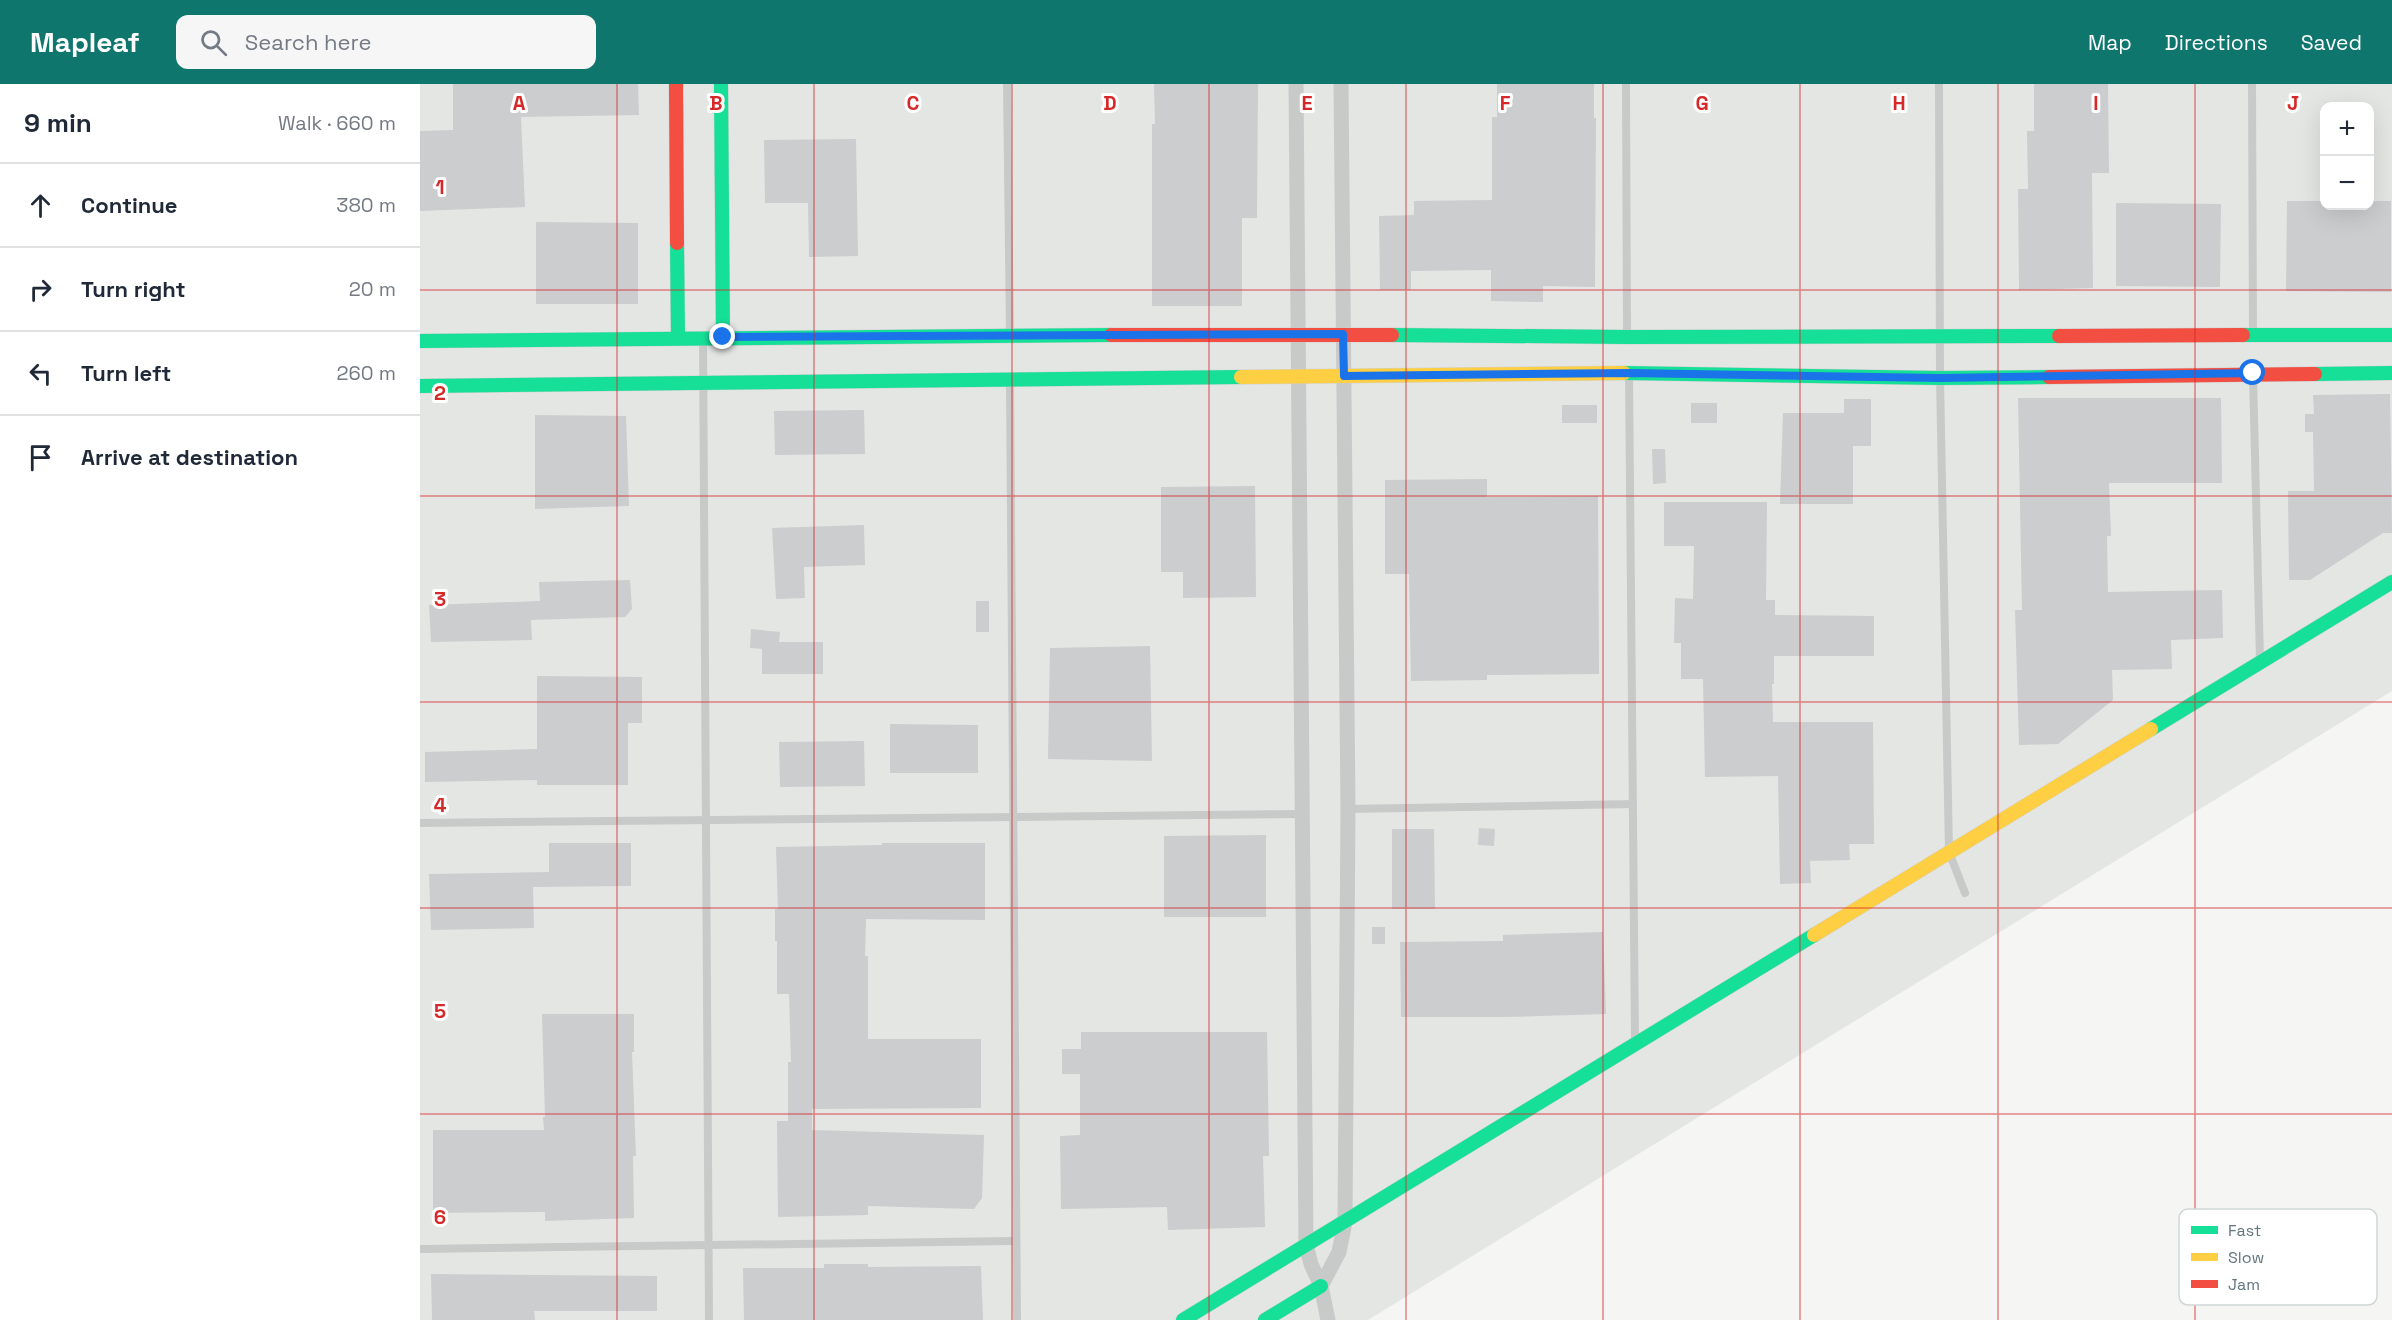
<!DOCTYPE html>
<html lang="en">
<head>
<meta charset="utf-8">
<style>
	:root { --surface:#fff; --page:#f6f6f7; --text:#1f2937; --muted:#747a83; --line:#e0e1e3; --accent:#0f766e }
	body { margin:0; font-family:"Space Grotesk",sans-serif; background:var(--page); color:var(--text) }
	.controls { position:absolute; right:18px; top:18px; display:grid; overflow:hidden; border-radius:12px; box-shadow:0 6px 24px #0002 }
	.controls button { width:54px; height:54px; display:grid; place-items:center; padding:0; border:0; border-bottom:2px solid var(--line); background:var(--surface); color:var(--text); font:30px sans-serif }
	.stop { position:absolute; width:18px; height:18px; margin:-14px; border:4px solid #1a73e8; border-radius:50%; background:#fff }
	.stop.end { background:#1a73e8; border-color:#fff; box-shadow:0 2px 6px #0008 }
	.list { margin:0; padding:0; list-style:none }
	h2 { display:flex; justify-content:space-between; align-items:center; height:78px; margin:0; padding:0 24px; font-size:26px }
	h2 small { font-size:20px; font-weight:400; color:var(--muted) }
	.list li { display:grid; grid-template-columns:39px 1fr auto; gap:18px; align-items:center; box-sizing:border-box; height:84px; padding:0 24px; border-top:2px solid var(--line) }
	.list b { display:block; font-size:22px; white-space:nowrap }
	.list em { font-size:20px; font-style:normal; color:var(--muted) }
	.icon { flex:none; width:33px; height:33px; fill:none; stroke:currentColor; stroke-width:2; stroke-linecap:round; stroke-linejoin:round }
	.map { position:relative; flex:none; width:1972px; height:1236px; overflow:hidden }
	header { display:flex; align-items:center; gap:36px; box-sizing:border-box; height:84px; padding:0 30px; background:var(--accent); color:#fff }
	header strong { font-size:28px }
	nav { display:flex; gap:33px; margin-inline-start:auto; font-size:21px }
	.search { width:420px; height:54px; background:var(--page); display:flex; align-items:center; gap:15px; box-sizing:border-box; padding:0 21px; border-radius:12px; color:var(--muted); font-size:22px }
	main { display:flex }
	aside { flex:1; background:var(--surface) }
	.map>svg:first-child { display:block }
	.built { fill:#e4e6e4; fill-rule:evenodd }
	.building { fill:#cbcdce }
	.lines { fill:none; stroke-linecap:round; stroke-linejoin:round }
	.fast-casing { stroke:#d1d2d2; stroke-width:15 }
	.slow-casing { stroke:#d1d2d2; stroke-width:15 }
	.jam-casing { stroke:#d1d2d2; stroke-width:15 }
	.lane { stroke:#c8caca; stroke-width:8 }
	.street { stroke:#c8caca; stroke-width:15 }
	.fast { stroke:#16e098; stroke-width:14 }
	.slow { stroke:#ffcf43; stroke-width:14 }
	.jam { stroke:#f24e42; stroke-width:14 }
	.route { stroke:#1a73e8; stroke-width:8 }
	.grid { fill:none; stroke:#d62828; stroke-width:1.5; stroke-opacity:0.55 }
	.key { fill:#fff; stroke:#d0d6d8; stroke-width:1.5 }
	.key-label { font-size:16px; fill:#62767d }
	.grid-label { font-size:20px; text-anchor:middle; font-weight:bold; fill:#d62828; stroke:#fff; stroke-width:6; stroke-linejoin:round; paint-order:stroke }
</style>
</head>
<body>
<header>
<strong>Mapleaf</strong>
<div class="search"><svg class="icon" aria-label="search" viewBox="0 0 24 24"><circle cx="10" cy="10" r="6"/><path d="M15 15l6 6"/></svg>Search here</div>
<nav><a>Map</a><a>Directions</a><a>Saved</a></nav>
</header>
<main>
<aside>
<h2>9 min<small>Walk · 660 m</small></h2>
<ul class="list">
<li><svg class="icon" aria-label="ahead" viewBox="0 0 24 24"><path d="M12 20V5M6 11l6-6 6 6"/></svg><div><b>Continue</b></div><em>380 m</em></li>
<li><svg class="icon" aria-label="right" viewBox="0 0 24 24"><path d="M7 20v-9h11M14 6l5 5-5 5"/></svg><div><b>Turn right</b></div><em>20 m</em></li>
<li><svg class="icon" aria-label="left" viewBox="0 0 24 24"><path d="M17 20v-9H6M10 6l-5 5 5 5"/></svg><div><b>Turn left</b></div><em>260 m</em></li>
<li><svg class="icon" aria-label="arrive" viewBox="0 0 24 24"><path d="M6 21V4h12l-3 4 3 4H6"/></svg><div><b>Arrive at destination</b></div></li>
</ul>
</aside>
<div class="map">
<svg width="1972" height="1236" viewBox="0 0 1972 1236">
	<rect width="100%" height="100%" fill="#f5f5f4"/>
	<path class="built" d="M0,0H1972V607L948,1236H0ZM1904,22H1950V122H1904Z"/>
	<g class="building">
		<polygon points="33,0 218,0 219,31 101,33 105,123 0,127 0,47 33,46"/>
		<polygon points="734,0 838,0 837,134 822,134 822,222 732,222 732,40 735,40"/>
		<polygon points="1077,0 1174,0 1174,34 1176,34 1175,203 1123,202 1123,218 1071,217 1071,186 991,187 991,206 960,206 959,132 994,131 994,117 1072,116 1072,33 1077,33"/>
		<polygon points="1614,0 1688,0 1689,89 1672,89 1673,204 1599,206 1598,105 1608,105 1607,47 1614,47"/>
		<polygon points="436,55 438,172 389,173 388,119 345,119 344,56"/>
		<polygon points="1867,117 1905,117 1905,122 1950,122 1950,117 1971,117 1971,208 1866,207"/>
		<polygon points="1696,119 1801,120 1800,203 1696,202"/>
		<polygon points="116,138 218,139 218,220 116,220"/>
		<polygon points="1970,310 1972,449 1963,449 1890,496 1869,496 1868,407 1894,407 1893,348 1885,348 1885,330 1894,330 1893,311"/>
		<polygon points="1598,314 1801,314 1802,399 1689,399 1691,452 1687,452 1688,508 1802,506 1803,554 1751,556 1752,585 1692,586 1693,616 1638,660 1599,661 1595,526 1602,526"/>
		<polygon points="1424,315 1451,315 1451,362 1433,362 1433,420 1360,420 1363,329 1424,329"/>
		<rect x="1271" y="319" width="26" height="20"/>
		<rect x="1142" y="321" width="35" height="18"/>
		<polygon points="444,326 445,370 355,371 354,327"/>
		<polygon points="115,331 206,332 209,422 115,425"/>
		<polygon points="1232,365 1245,365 1246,399 1233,400"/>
		<polygon points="1067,395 1067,413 1178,412 1179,590 1067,591 1067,596 991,597 989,490 965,490 965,396"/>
		<polygon points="835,402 836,513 763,514 763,488 741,488 741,403"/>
		<polygon points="1244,418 1347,418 1346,516 1355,516 1355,531 1454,532 1454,572 1354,572 1354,600 1352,600 1353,638 1453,638 1454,760 1429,760 1430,776 1390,777 1391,799 1360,800 1358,692 1285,693 1283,595 1261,595 1261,559 1254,559 1255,514 1273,515 1274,462 1244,462"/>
		<polygon points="444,441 445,481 384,483 385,514 356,515 352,444"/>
		<polygon points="210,496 212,525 205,533 111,536 112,556 11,558 9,521 120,517 119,498"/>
		<rect x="556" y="517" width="13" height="31"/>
		<polygon points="331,545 360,548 359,558 403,558 403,590 342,590 342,565 330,564"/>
		<polygon points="730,562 732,677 628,675 630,564"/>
		<polygon points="117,592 222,593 222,639 208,639 208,701 117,701 117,696 5,698 5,668 117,665"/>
		<polygon points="470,640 558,641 558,689 470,689"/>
		<polygon points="444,657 445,702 360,703 359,658"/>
		<polygon points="1059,744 1075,745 1074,762 1058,761"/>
		<polygon points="972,745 1014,745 1015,825 972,825"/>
		<polygon points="846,751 846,833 744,833 744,752"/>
		<polygon points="129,759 211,759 211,802 113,803 114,844 11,846 9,790 129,788"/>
		<polygon points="462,759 565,759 565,836 446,835 445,872 448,872 448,955 561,955 561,1024 392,1025 392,1046 564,1051 562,1114 554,1125 448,1122 448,1131 358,1133 357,1037 368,1037 368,978 371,978 369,910 357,910 357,857 355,857 355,825 358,825 356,763 462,761"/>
		<rect x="952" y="843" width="13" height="17"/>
		<polygon points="1183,848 1186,930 1086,933 981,933 980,858 1083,857 1083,851"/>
		<polygon points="122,930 214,930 214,968 212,968 216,1072 213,1072 214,1134 125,1137 125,1128 13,1129 13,1046 124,1046 123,1033 125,1033"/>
		<polygon points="661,948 847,948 849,1072 843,1072 845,1143 748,1146 747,1123 641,1125 640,1052 660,1051 660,990 642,990 642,965 661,965"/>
		<polygon points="404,1180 448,1180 448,1183 561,1182 563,1236 324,1236 323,1184 404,1184"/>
		<polygon points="11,1190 237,1192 237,1227 114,1227 115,1236 12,1236"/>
	</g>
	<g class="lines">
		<g class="fast-casing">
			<g id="fast">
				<polyline points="301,0 303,253"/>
				<polyline points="257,159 258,253"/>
				<polyline points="972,251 1207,253 1639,252"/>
				<polyline points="1823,251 1972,251"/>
				<polyline points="0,257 691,251"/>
				<polyline points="1204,289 1520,294 1629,293"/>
				<polyline points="1895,290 1972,289"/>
				<polyline points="0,302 821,293"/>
				<polyline points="1731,645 1972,498"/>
				<polyline points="763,1236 1394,851"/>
				<polyline points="845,1236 901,1202"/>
			</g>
		</g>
		<g class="slow-casing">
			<g id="slow">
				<polyline points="821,293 1204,289"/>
				<polyline points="1394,851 1731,645"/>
			</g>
		</g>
		<g class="jam-casing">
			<g id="jam">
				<polyline points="256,0 257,159"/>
				<polyline points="691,251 972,251"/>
				<polyline points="1639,252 1823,251"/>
				<polyline points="1629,293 1895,290"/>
			</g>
		</g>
		<g class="lane">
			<polyline points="587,0 590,250"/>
			<polyline points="1206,0 1207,252"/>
			<polyline points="1519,0 1520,294 1529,768 1545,809"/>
			<polyline points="1832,0 1833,250"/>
			<polyline points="283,254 289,1236"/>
			<polyline points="1209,290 1215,956"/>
			<polyline points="1833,291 1840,576"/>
			<polyline points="590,299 597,1236"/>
			<polyline points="928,725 1213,720"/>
			<polyline points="0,739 882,730"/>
			<polyline points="0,1165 594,1157"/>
		</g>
		<g class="street">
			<polyline points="876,0 886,1161 891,1180 901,1202 908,1236"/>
			<polyline points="901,1202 919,1168 925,1138 928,725 921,0"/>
		</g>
		<use href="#fast" class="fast"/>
		<use href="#slow" class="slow"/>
		<use href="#jam" class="jam"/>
	</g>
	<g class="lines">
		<polyline class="route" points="303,253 923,250 924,292 1209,289 1520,294 1833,289"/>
	</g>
	<path class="grid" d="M197,0V1236M394,0V1236M592,0V1236M789,0V1236M986,0V1236M1183,0V1236M1380,0V1236M1578,0V1236M1775,0V1236M0,206H1972M0,412H1972M0,618H1972M0,824H1972M0,1030H1972"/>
	<rect x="1759" y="1125" width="198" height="96" rx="9" class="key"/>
	<rect x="1771" y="1142" width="27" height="8" fill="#16e098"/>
	<rect x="1771" y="1169" width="27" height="8" fill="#ffcf43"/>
	<rect x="1771" y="1196" width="27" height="8" fill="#f24e42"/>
	<g class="key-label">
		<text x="1808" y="1152">Fast</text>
		<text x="1808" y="1179">Slow</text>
		<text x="1808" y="1206">Jam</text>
	</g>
	<g class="grid-label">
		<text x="99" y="26">A</text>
		<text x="296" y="26">B</text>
		<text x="493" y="26">C</text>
		<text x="690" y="26">D</text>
		<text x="887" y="26">E</text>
		<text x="1085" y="26">F</text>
		<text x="1282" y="26">G</text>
		<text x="1479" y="26">H</text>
		<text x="1676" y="26">I</text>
		<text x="1873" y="26">J</text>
		<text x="20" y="110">1</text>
		<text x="20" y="316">2</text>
		<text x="20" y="522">3</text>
		<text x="20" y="728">4</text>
		<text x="20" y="934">5</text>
		<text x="20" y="1140">6</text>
	</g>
</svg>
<div class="controls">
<button>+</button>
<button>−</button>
</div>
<div class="stop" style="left:1833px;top:289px"></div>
<div class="stop end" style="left:303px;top:253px"></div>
</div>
</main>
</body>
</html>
